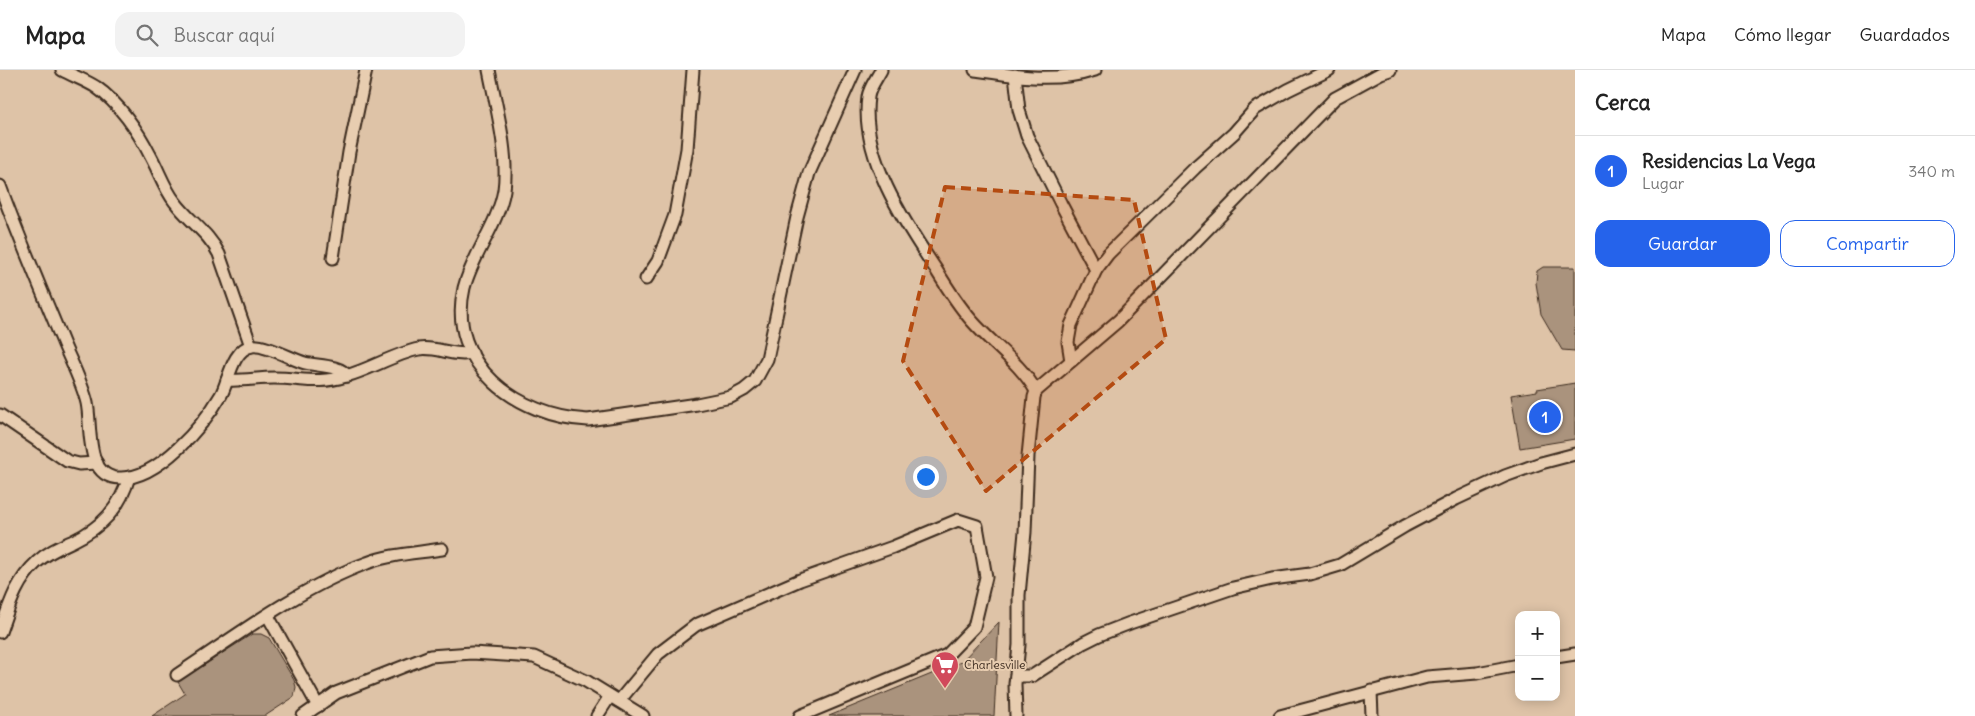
<!DOCTYPE html>
<html lang="es">
<head>
<meta charset="utf-8">
<style>
	:root { --surface:#fff; --page:#f2f2f2; --text:#222; --muted:#767676; --line:#e0e0e0; --accent:#2563eb }
	body { margin:0; font-family:Delius,sans-serif; background:var(--page); color:var(--text) }
	.controls { position:absolute; right:15px; bottom:15px; display:grid; overflow:hidden; border-radius:10px; box-shadow:0 2px 12px #0003 }
	.controls button { width:45px; height:45px; display:grid; place-items:center; padding:0; border:0; border-bottom:1px solid var(--line); background:var(--surface); color:var(--text); font:25px sans-serif }
	.you { position:absolute; left:925px; top:406px; width:18px; height:18px; margin:-12px; border:4px solid #fff; border-radius:50%; background:#1a73e8; box-shadow:0 0 0 8px #1a73e833 }
	.badge { display:grid; place-items:center; width:32px; height:32px; border-radius:50%; background:var(--accent); color:#fff; font-size:16px; font-weight:700 }
	.pin { position:absolute; translate:-50% -50%; border:2px solid #fff; box-shadow:0 1px 5px #0006 }
	.list { margin:0; padding:0; list-style:none }
	h2 { display:flex; justify-content:space-between; align-items:center; height:65px; margin:0; padding:0 20px; font-size:21px }
	h2 small { font-size:16px; font-weight:400; color:var(--muted) }
	.list li { display:grid; grid-template-columns:32px 1fr auto; gap:15px; align-items:center; box-sizing:border-box; height:70px; padding:0 20px; border-top:1px solid var(--line) }
	.list b { display:block; font-size:19px; white-space:nowrap }
	.list p { margin:0; font-size:16px; white-space:nowrap; color:var(--muted) }
	.list em { font-size:16px; font-style:normal; color:var(--muted) }
	.actions { display:flex; gap:10px; padding:15px 20px }
	.actions a { flex:1; padding:11px 0; border:1px solid var(--accent); border-radius:15px; text-align:center; font-size:18px; color:var(--accent) }
	.actions .main { background:var(--accent); color:#fff }
	.icon { flex:none; width:28px; height:28px; fill:none; stroke:currentColor; stroke-width:2; stroke-linecap:round; stroke-linejoin:round }
	.map { position:relative; flex:none; width:1575px; height:646px; overflow:hidden }
	header { display:flex; align-items:center; gap:30px; box-sizing:border-box; height:70px; padding:0 25px; background:var(--surface); border-bottom:1px solid var(--line) }
	header strong { font-size:24px }
	nav { display:flex; gap:28px; margin-inline-start:auto; font-size:18px }
	.search { width:350px; height:45px; background:var(--page); display:flex; align-items:center; gap:12px; box-sizing:border-box; padding:0 18px; border-radius:15px; color:var(--muted); font-size:19px }
	main { display:flex }
	aside { flex:1; background:var(--surface) }
	.map>svg:first-child { display:block }
	.building { fill:#aa937d; stroke:#3b2a1e }
	.lines { fill:none; stroke-linecap:round; stroke-linejoin:round }
	.minor-casing { stroke:#3b2a1e; stroke-width:15 }
	.minor { stroke:#e8cdb0; stroke-width:11 }
	.marked { fill:#b44b11; fill-opacity:0.2; stroke:#b44b11; stroke-width:4; stroke-dasharray:10 6; stroke-linejoin:round }
	.labels { text-anchor:middle; stroke-width:4; stroke-linejoin:round; paint-order:stroke }
	.poi-label { font-size:12px; fill:#3b2a1e; stroke:#e8cdb0; text-anchor:start }
</style>
</head>
<body>
<header>
<strong>Mapa</strong>
<div class="search"><svg class="icon" aria-label="search" viewBox="0 0 24 24"><circle cx="10" cy="10" r="6"/><path d="M15 15l6 6"/></svg>Buscar aquí</div>
<nav><a>Mapa</a><a>Cómo llegar</a><a>Guardados</a></nav>
</header>
<main>
<div class="map">
<svg width="1575" height="646" viewBox="0 0 1575 646">
	<rect width="100%" height="100%" fill="#dec3a7"/>
	<filter id="ink" filterUnits="userSpaceOnUse"><feTurbulence type="fractalNoise" baseFrequency=".02" numOctaves="2"/><feDisplacementMap in="SourceGraphic" scale="10" xChannelSelector="R" yChannelSelector="G"/><feConvolveMatrix kernelMatrix="1 2 1 2 8 2 1 2 1" color-interpolation-filters="sRGB"/></filter>
	<g filter="url(#ink)">
		<g class="building">
			<polygon points="1543,197 1575,197 1575,281 1562,280 1541,244 1536,213 1537,201"/>
			<polygon points="1575,313 1575,369 1520,378 1511,325 1537,321 1537,319"/>
			<polygon points="999,552 994,646 829,646 961,592"/>
			<polygon points="252,564 261,564 269,568 294,610 296,617 294,627 265,646 152,646 185,624 178,612"/>
		</g>
		<g class="lines">
			<g class="minor-casing">
				<g id="minor">
					<path d="M62,0C73,6 85,10 96,17C119,33 138,61 150,85C159,101 164,118 175,132C189,151 209,163 219,184L251,276"/>
					<path d="M489,0C496,36 509,84 504,120C498,155 473,183 464,218C446,295 519,347 588,350L697,334L731,327L744,320L755,311L767,289L797,147L809,103L855,0"/>
					<path d="M881,0C877,8 869,18 868,27C860,85 904,152 935,198C946,216 958,235 972,251C993,275 1020,293 1036,321"/>
					<path d="M975,0C1015,6 1055,13 1095,0"/>
					<polyline points="1015,5 1019,40 1027,66 1061,134 1096,200"/>
					<path d="M0,116C19,168 41,219 62,270C70,290 82,312 87,333C92,356 84,408 120,408C158,409 203,356 221,325C229,311 232,279 252,276C265,274 291,289 305,293C317,296 341,295 347,306"/>
					<polyline points="333,188 349,82 366,0"/>
					<polyline points="646,209 658,191 675,145 687,79 693,0"/>
					<polyline points="1071,291 1068,272 1071,255 1096,200 1108,184 1195,98 1234,63 1255,39 1288,20 1329,0"/>
					<path d="M227,310C243,311 258,308 274,308C302,308 317,315 346,306C371,299 394,284 419,279C437,276 453,287 472,283"/>
					<polyline points="0,345 67,391 79,394 97,393"/>
					<polyline points="268,546 318,636"/>
					<path d="M0,562C9,536 16,511 37,492C48,482 60,477 73,471C102,457 120,438 129,407"/>
					<polyline points="1556,587 1575,584"/>
					<path d="M177,605C236,566 301,517 367,493C390,484 417,483 442,479"/>
					<polyline points="1016,606 1032,606 1083,573 1099,565 1130,553 1233,518 1272,509 1310,504 1340,495 1405,456 1456,429 1505,406 1541,393 1575,384"/>
					<polyline points="1371,621 1372,646"/>
					<polyline points="619,631 658,584 696,555 800,510 893,477 958,450 977,456 986,507 974,557 947,585 800,646"/>
					<polyline points="303,646 336,623 430,586 472,583 534,587 586,611 643,646"/>
					<polyline points="597,646 610,626"/>
					<polyline points="1016,646 1015,614 1019,575 1019,525 1025,462 1028,386 1034,327 1036,321 1118,251 1335,28 1381,3 1390,0"/>
					<polyline points="1280,646 1427,607 1477,603 1519,595"/>
				</g>
			</g>
			<use href="#minor" class="minor"/>
		</g>
	</g>
	<path class="marked" d="M945,117L1134,130L1166,269L986,421L903,291Z"/>
	<defs>
		<g id="supermarket-pin" transform="scale(1.4375)"><path d="M0 17L-7.5 6A9.5 9.5 0 1 1 7.5 6Z" fill="#d1495b" stroke="#e8cdb0"/><path d="M-6-5.5h2.5l.6 2H6L4.5 2H-2.5L-4.4-4H-6ZM-1.5 3.2a1.3 1.3 0 1 0 .1 0ZM3 3.2a1.3 1.3 0 1 0 .1 0Z" fill="#fff"/></g>
	</defs>
	<g fill-rule="evenodd">
		<use href="#supermarket-pin" x="945" y="595"/>
	</g>
	<g class="labels">
		<g class="poi-label">
			<text x="964" y="599">Charlesville</text>
		</g>
	</g>
</svg>
<div class="controls">
<button>+</button>
<button>−</button>
</div>
<div class="you"></div>
<div class="pin badge" style="left:1545px;top:347px">1</div>
</div>
<aside>
<h2>Cerca<small></small></h2>
<ul class="list">
<li><span class="badge">1</span><div><b>Residencias La Vega</b><p>Lugar</p></div><em>340 m</em></li>
</ul>
<div class="actions"><a class="main">Guardar</a><a>Compartir</a></div>
</aside>
</main>
</body>
</html>
